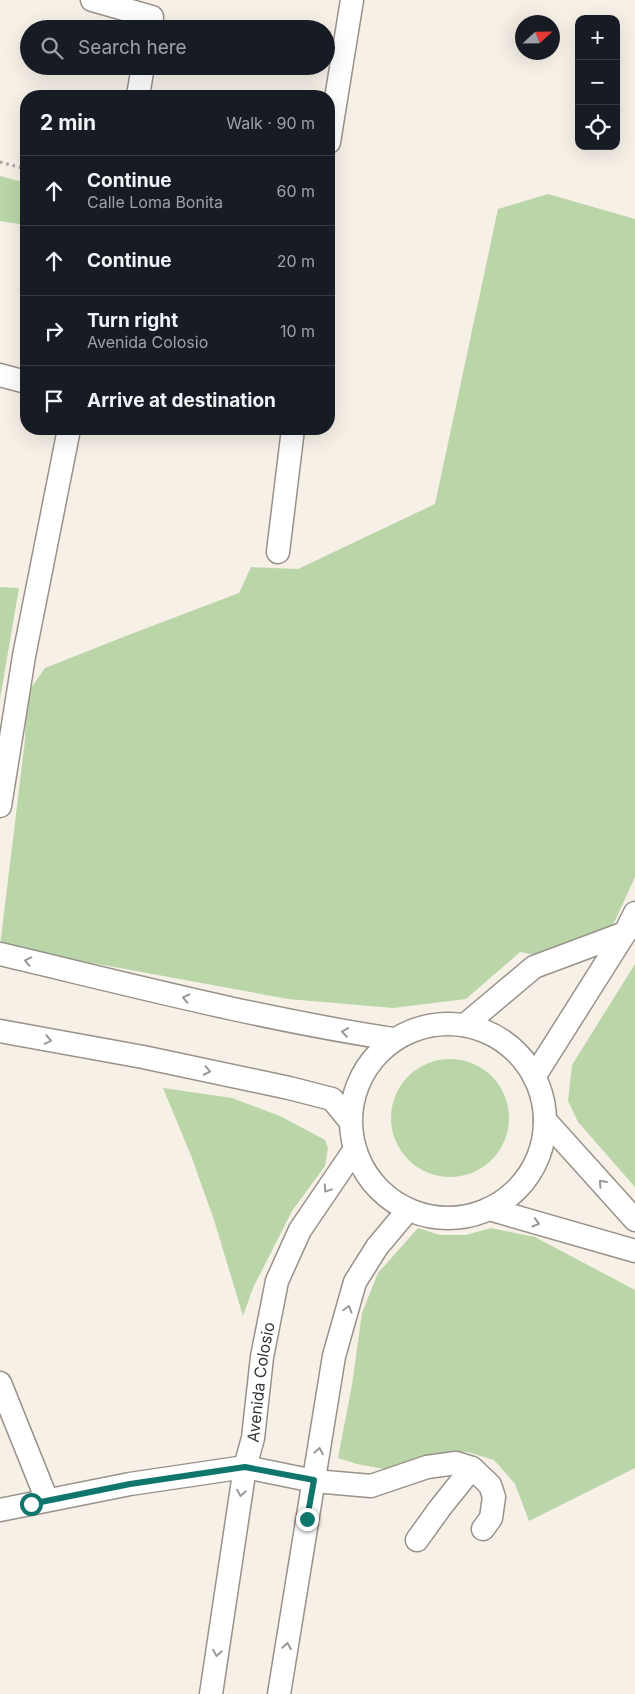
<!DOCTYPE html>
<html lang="en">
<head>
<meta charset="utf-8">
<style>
	:root { --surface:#171b24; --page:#20242c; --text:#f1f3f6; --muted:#9ea1a6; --line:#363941 }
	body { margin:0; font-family:Inter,sans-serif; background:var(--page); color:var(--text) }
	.controls { position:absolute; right:15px; top:15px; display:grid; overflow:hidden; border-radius:10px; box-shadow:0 5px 20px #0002 }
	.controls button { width:45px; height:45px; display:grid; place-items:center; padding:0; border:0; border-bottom:1px solid var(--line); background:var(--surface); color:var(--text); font:25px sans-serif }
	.compass { position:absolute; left:515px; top:15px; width:45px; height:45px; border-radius:50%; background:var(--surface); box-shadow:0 5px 20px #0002; rotate:68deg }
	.stop { position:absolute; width:15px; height:15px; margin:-11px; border:4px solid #0f766e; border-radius:50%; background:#fff }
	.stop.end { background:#0f766e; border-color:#fff; box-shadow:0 1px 5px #0008 }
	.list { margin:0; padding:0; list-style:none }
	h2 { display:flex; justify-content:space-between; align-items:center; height:65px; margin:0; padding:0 20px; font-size:21px }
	h2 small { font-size:16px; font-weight:400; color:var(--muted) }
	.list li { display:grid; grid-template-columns:32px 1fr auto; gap:15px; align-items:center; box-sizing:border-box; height:70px; padding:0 20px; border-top:1px solid var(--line) }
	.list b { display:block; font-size:19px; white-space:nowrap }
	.list p { margin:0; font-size:16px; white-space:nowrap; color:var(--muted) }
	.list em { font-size:16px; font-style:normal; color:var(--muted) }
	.icon { flex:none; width:28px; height:28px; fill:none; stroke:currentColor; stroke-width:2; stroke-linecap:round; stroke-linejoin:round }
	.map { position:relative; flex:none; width:635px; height:1694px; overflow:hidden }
	.search { position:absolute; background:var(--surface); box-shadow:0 5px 20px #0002; left:20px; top:20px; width:315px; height:55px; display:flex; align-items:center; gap:12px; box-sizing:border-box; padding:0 18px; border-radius:28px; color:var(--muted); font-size:19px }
	.panel { position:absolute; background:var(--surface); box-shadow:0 5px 20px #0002; left:20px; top:90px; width:315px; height:345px; border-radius:20px }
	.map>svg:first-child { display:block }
	.green { fill:#bad6a9 }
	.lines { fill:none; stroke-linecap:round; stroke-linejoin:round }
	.street-casing { stroke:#98928a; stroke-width:25 }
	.path { stroke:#a6a19a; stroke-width:3; stroke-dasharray:2.5 4; stroke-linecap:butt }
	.street { stroke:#fff; stroke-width:22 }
	.oneway { stroke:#9a9997 }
	.route { stroke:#0f766e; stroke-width:6 }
	.labels { text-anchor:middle; stroke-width:5; stroke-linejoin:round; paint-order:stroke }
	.street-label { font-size:16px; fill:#35332f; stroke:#fff }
</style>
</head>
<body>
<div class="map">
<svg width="635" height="1694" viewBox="0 0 635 1694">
	<rect width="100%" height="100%" fill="#f6f0e7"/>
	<g class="green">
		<polygon points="0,176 26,183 26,225 0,221"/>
		<polygon points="548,194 635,219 635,877 603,947 545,957 520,952 466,999 393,1008 288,999 0,946 25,740 26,695 45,668 131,634 239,593 251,567 298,569 435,504 498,209"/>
		<polygon points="0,587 19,588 0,699"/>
		<polygon points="635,964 635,1187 578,1122 568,1101 572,1065"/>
		<circle cx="450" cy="1118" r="59"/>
		<polygon points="163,1088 232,1098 280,1116 325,1140 328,1148 325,1166 292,1211 253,1288 243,1316 214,1220 192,1158"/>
		<polygon points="418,1228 440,1235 466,1235 491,1228 535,1237 635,1290 635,1468 529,1521 515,1484 494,1460 467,1452 430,1456 389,1470 357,1464 338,1458 352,1385 362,1313 378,1273"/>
	</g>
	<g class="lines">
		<g class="street-casing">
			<g id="street">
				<polyline points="92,0 152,17"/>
				<polyline points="138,96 143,66"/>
				<polyline points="329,142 352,0"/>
				<polyline points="0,375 26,382"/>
				<polyline points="278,552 293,429"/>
				<polyline points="0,806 24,656 69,429"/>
				<polyline points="625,933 635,913"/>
				<path d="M0,954C131,985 261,1019 393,1039"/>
				<circle cx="448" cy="1121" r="97"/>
				<polyline points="465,1025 534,967 625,933 534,1077"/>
				<polyline points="0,1031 143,1057 289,1088 332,1099 350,1121"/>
				<polyline points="545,1120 635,1220"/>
				<polyline points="489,1209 635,1251"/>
				<polyline points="0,1383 47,1500"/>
				<polyline points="0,1510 130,1484 245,1467 314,1481 371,1486 427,1467 456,1463 472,1468 490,1485 494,1497 491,1518 483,1529"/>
				<polyline points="417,1540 440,1508 472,1468"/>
				<path id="s1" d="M211,1694L245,1467L253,1438L262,1357L277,1281L300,1230L355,1149"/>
				<polyline points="279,1694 334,1356 355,1282 377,1247 408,1210"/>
			</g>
		</g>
		<polyline class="path" points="0,162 26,169"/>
		<use href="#street" class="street"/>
	</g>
	<defs><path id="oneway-chevron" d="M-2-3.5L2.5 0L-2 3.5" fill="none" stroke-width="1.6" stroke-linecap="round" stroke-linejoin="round" transform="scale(1.25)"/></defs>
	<g class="oneway">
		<use href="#oneway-chevron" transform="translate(28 961) rotate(-167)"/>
		<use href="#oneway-chevron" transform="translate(186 998) rotate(-167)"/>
		<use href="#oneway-chevron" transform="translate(345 1032) rotate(-171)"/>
		<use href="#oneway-chevron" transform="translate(48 1040) rotate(11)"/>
		<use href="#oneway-chevron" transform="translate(207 1071) rotate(12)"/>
		<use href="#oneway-chevron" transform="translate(602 1183) rotate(-132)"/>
		<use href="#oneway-chevron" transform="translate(327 1189) rotate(124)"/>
		<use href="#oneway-chevron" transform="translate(536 1223) rotate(16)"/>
		<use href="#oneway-chevron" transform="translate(348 1309) rotate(-74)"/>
		<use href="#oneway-chevron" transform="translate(319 1451) rotate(-80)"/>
		<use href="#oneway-chevron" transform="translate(241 1493) rotate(99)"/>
		<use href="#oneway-chevron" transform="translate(287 1646) rotate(-81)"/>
		<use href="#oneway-chevron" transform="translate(217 1653) rotate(99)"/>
	</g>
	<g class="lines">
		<polyline class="route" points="31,1504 130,1484 245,1467 314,1480 307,1519"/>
	</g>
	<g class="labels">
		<g class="street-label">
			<text dy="6" stroke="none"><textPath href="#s1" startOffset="316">Avenida Colosio</textPath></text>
		</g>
	</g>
</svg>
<div class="controls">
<button>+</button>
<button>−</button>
<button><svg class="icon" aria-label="locate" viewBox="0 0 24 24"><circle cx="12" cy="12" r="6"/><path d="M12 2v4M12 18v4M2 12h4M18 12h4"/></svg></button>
</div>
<svg class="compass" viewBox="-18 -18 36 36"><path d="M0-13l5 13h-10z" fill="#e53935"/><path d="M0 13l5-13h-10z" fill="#9ea1a6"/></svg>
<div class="stop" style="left:31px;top:1504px"></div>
<div class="stop end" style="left:307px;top:1519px"></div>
<div class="search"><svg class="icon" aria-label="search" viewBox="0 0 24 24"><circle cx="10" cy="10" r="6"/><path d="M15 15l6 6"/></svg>Search here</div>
<section class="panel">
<h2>2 min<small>Walk · 90 m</small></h2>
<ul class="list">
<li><svg class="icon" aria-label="ahead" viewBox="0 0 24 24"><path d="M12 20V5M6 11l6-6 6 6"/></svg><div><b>Continue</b><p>Calle Loma Bonita</p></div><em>60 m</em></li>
<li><svg class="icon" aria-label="ahead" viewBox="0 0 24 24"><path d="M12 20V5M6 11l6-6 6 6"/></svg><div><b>Continue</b></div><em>20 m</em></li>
<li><svg class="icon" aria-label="right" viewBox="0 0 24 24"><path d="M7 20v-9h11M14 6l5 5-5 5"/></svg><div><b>Turn right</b><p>Avenida Colosio</p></div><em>10 m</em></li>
<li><svg class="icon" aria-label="arrive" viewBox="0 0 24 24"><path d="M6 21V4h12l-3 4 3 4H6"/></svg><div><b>Arrive at destination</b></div></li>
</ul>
</section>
</div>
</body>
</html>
